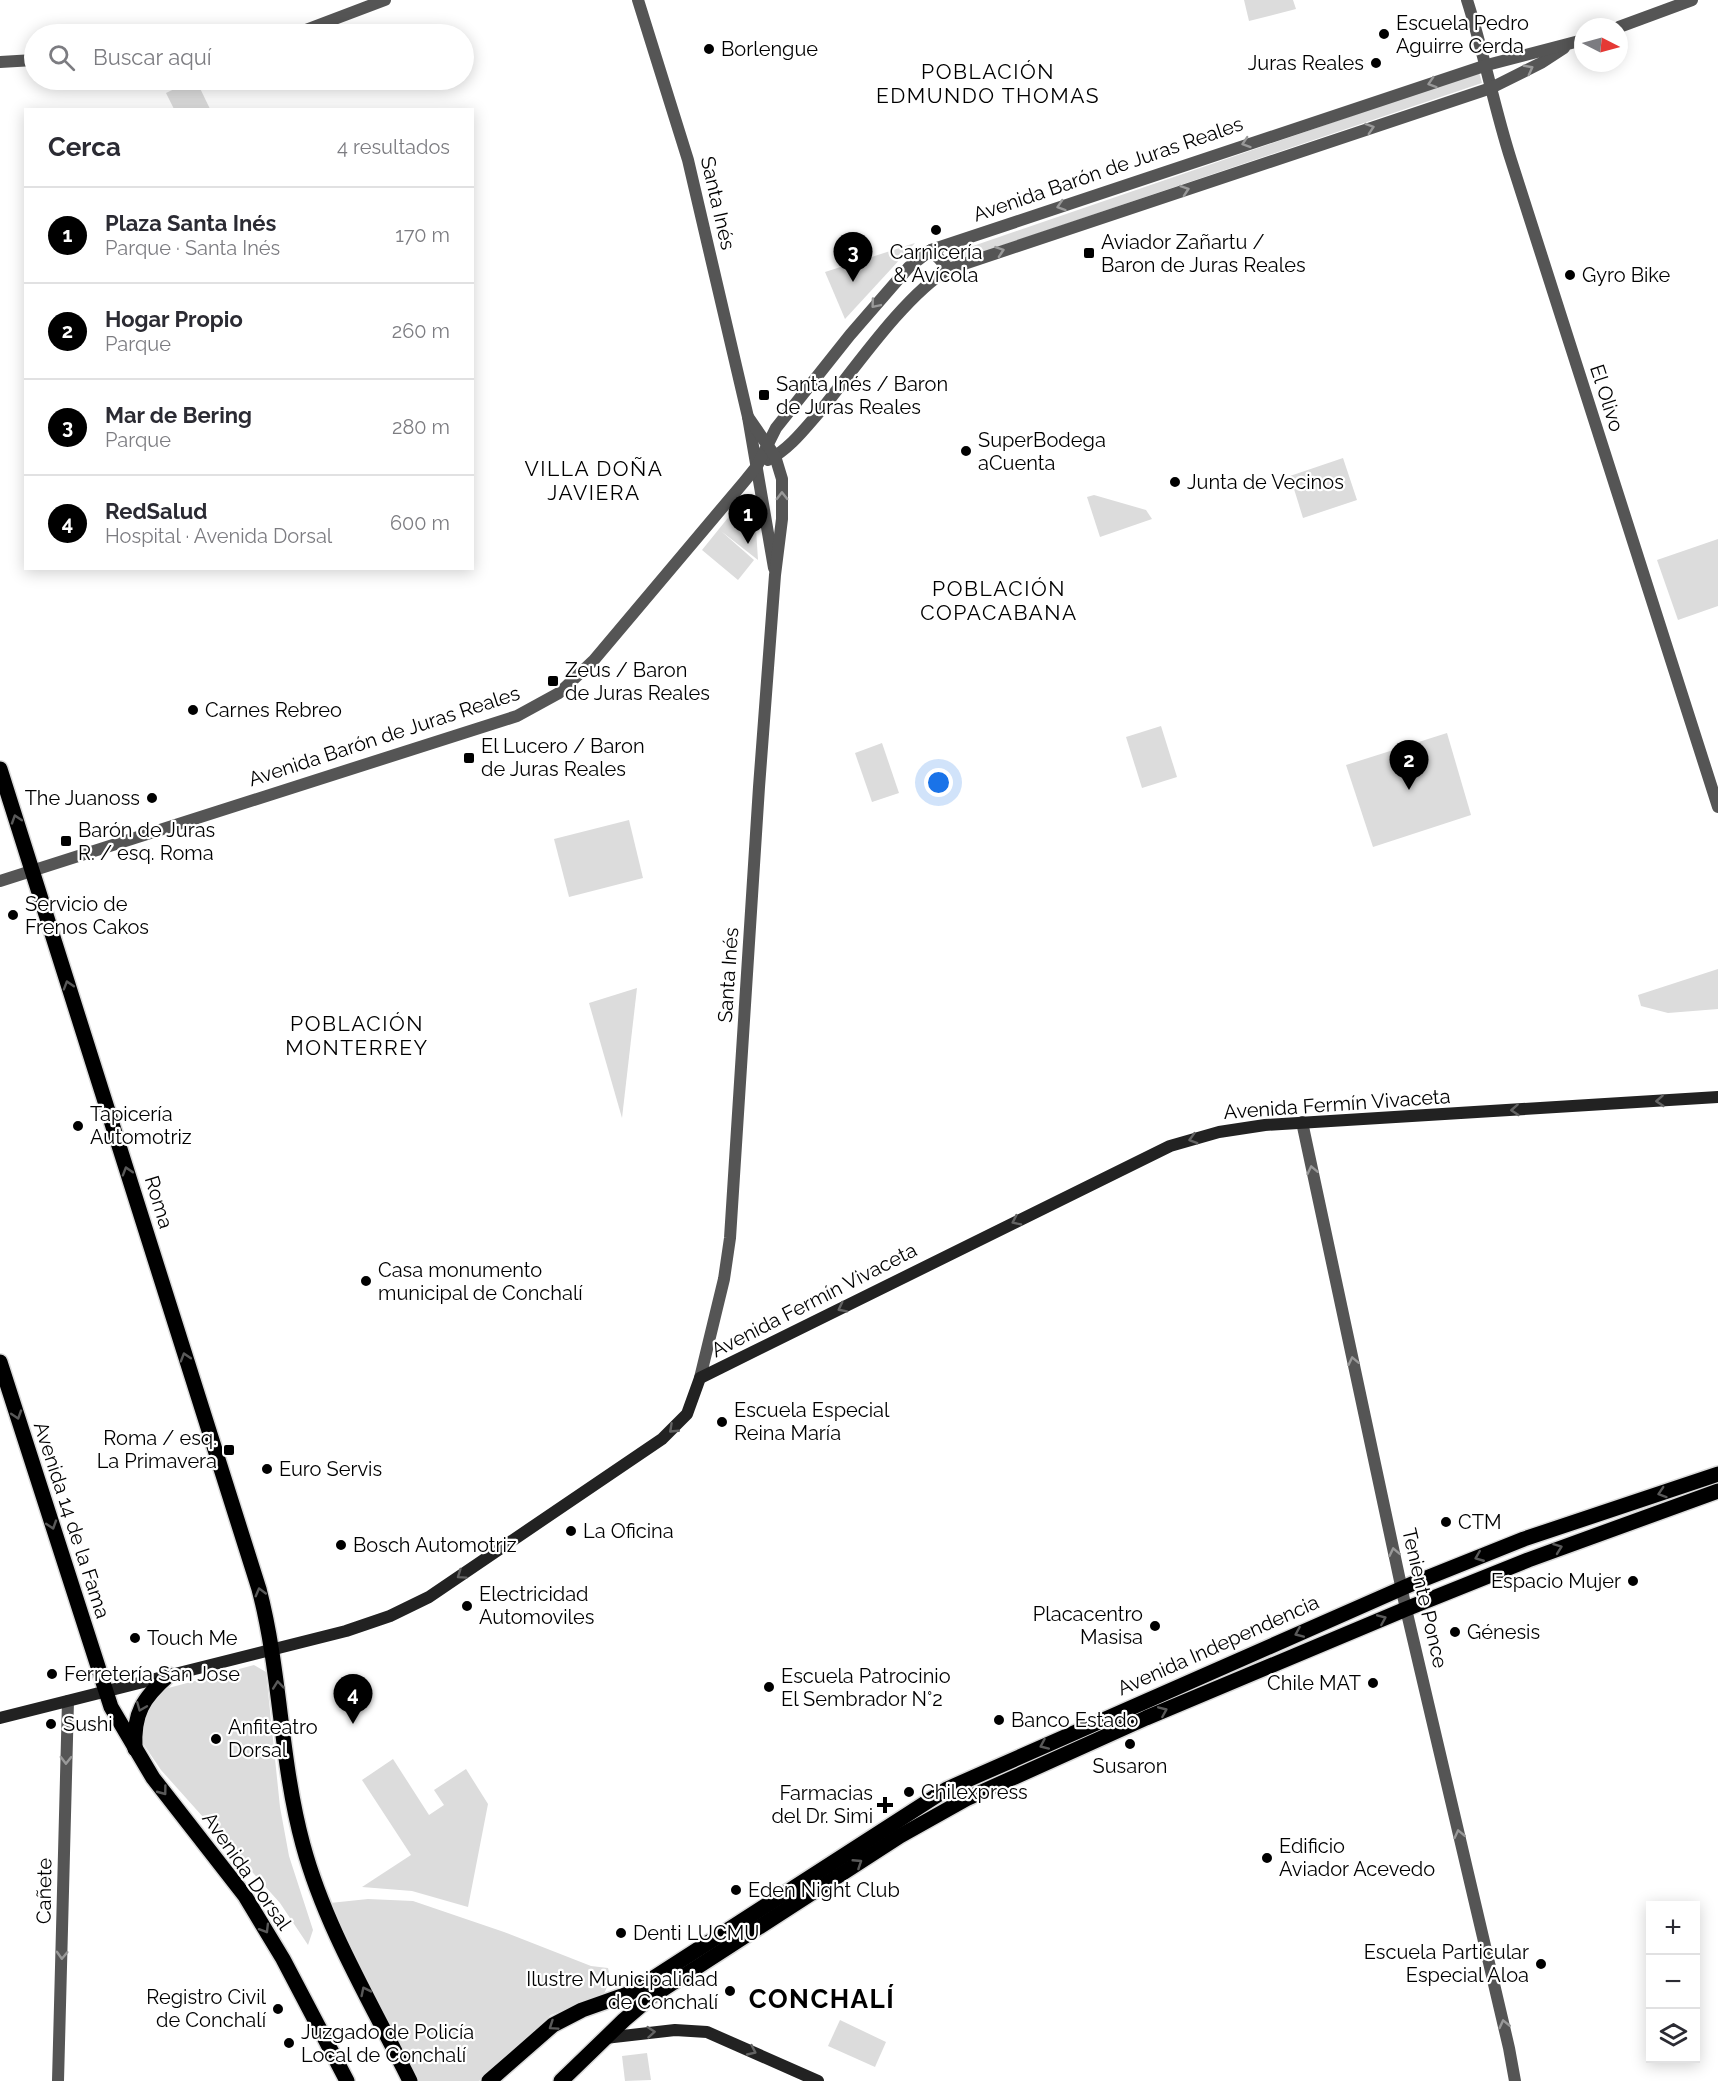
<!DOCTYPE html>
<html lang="es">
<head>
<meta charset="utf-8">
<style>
	:root { --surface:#fff; --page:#f2f2f3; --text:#2b2b33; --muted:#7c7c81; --line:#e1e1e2; --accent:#000 }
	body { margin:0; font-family:Raleway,sans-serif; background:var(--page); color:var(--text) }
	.controls { position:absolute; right:18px; bottom:18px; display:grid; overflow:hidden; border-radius:0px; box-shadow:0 3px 15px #0003 }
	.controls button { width:54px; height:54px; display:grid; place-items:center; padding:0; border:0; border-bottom:2px solid var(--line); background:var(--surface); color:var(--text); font:30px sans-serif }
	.compass { position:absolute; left:1574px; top:18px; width:54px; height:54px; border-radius:50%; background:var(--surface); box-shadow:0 3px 15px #0003; rotate:96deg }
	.you { position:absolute; left:939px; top:783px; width:21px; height:21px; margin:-15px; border:4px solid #fff; border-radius:50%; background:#1a73e8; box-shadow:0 0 0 9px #1a73e833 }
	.badge { display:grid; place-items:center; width:39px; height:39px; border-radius:50%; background:var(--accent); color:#fff; font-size:20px; font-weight:700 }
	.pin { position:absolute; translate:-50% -50px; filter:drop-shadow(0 2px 3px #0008) }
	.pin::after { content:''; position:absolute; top:32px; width:21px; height:18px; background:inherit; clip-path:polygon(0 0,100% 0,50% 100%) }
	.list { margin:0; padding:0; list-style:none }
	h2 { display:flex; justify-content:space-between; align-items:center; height:78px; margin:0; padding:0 24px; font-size:26px }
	h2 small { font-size:20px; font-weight:400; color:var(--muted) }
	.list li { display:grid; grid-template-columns:39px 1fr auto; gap:18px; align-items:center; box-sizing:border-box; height:96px; padding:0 24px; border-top:2px solid var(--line) }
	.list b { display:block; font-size:22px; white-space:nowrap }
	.list p { margin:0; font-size:20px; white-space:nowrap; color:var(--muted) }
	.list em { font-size:20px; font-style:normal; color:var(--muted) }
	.icon { flex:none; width:33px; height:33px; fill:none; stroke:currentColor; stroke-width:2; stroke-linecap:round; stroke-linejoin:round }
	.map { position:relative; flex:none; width:1718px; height:2081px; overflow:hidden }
	.search { position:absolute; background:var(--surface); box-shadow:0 3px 15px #0003; left:24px; top:24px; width:450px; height:66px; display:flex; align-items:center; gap:15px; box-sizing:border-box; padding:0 21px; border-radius:33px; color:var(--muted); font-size:22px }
	.panel { position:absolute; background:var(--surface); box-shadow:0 3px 15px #0003; left:24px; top:108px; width:450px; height:462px; border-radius:0px }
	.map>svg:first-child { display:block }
	.green { fill:#dcdcdc }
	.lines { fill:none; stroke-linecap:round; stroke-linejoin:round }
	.primary-casing { stroke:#dbdbdb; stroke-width:18 }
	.tertiary { stroke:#555; stroke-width:12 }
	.secondary { stroke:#222; stroke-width:12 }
	.primary { stroke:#000; stroke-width:15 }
	.oneway { stroke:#999 }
	.oneway2 { stroke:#595959 }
	.oneway3 { stroke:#646464 }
	.poi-dot { fill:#000; stroke:#fff; stroke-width:2 }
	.labels { text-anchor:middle; stroke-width:4.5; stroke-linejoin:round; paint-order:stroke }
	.poi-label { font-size:20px; fill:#000; stroke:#fff; text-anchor:start }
	.street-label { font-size:20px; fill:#000; stroke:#fff }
	.neighbourhood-label { font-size:21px; letter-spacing:1.5px; fill:#000; stroke:#fff }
	.district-label { font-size:26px; font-weight:bold; letter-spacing:1.5px; fill:#000; stroke:#fff }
</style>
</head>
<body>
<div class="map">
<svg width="1718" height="2081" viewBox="0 0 1718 2081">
	<rect width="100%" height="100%" fill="#fff"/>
	<g class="green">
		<polygon points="1244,0 1293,0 1296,9 1249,21"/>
		<polygon points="1479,72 1482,83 947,264 944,256"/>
		<polygon points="193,80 196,80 210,109 174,109 166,93"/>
		<polygon points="915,243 845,319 825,272"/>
		<polygon points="1343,458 1357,500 1303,518 1290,476"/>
		<polygon points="1094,495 1146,510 1152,519 1100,537 1087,497"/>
		<polygon points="754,497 758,560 721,531 754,560 738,580 702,550 744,498"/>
		<polygon points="1718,539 1718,606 1678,620 1657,560"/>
		<polygon points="1161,726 1177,777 1142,788 1126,737"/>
		<polygon points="1447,733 1471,815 1373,847 1346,765"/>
		<polygon points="882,743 899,793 872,802 855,753"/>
		<polygon points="629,820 643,878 569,897 554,839"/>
		<polygon points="1718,969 1718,1009 1668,1013 1641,1006 1638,995"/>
		<polygon points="637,988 622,1118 589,1003"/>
		<polygon points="254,1665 266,1672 280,1807 289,1856 313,1930 308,1945 280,1903 161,1770 142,1742 140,1719 161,1690"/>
		<polygon points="393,1759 429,1815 444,1805 434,1790 466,1769 488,1804 468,1907 412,1891 362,1887 411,1855 362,1780"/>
		<path d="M368,1899L413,1901L504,1932L591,1966L608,1968C611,1976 607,1989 603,1996L551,2015L479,2081H416L330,1903Z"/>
		<polygon points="840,2020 886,2042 875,2067 828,2046"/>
		<polygon points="647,2053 651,2080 625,2081 622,2056"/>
	</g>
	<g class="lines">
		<g class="primary-casing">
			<g id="primary">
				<path d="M0,769L259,1589C281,1673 280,1761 303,1845C325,1927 372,2004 410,2081"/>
				<polyline points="0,1362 111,1707 153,1778 245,1896 283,1959 347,2081"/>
				<path d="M135,1749C133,1713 143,1698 169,1675"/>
				<polyline points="489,2081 553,2025 582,2010 630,1993 947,1789 1414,1583 1524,1539 1718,1474"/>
				<polyline points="561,2081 624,2020 651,1997 900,1836 966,1799 1146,1718 1406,1609 1528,1560 1718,1491"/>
			</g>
		</g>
		<g class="tertiary">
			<polyline points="638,0 688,160 748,417 774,568"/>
			<path d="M1467,0C1484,53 1494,107 1511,160L1718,807"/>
			<polyline points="1619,27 1692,0"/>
			<polyline points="295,34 385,0"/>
			<polyline points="0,62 34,60"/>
			<polyline points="931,250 949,269"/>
			<path d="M768,460C790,449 806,427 822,409C855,368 906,294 949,269L1491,88L1541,63L1564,48"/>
			<polyline points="0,881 517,716 559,693 594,660 744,482 757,466 776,428 850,335 909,267 931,250 1487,65 1583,40"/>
			<polyline points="1302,1122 1406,1609 1509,2048 1515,2081"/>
			<polyline points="700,1378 724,1279 730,1238 759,787 775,575 782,519 782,479 775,456 748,417"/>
			<polyline points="58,2081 68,1701"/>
		</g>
		<g class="secondary">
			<polyline points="0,1718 346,1631 390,1616 429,1597 662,1439 687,1414 700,1378 1170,1146 1219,1132 1265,1125 1718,1097"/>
			<polyline points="605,2038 675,2030 707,2032 818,2081"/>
		</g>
		<use href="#primary" class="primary"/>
	</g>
	<defs><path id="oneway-chevron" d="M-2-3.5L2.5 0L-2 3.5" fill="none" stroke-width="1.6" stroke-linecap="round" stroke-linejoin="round" transform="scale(1.5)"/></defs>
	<g class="oneway">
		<use href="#oneway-chevron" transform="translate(1529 69) rotate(-28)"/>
		<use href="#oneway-chevron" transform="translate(1432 83) rotate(162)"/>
		<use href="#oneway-chevron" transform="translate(1370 128) rotate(-18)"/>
		<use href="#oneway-chevron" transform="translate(1246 143) rotate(162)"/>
		<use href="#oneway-chevron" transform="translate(1185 190) rotate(-19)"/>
		<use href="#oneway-chevron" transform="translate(1061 206) rotate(162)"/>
		<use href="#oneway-chevron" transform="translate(1000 251) rotate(-19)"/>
		<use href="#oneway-chevron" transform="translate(875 304) rotate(130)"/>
		<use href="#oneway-chevron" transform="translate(782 496) rotate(-91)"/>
		<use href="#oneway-chevron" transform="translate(1312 1170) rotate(-102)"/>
		<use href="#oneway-chevron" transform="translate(1353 1361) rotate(-102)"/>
		<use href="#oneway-chevron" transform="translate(1394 1552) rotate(-102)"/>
		<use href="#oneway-chevron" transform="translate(66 1760) rotate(91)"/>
		<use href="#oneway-chevron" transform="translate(1459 1834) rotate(-103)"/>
		<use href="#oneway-chevron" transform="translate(62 1955) rotate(92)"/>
		<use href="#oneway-chevron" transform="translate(1504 2024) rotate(-103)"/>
	</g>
	<g class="oneway2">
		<use href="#oneway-chevron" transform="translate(16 819) rotate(-108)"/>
		<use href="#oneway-chevron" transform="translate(68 985) rotate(-107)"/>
		<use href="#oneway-chevron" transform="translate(127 1171) rotate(-107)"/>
		<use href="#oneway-chevron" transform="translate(185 1357) rotate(-107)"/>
		<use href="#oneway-chevron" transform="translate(17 1415) rotate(72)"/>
		<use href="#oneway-chevron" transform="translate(1662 1493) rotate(162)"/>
		<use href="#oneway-chevron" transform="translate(52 1525) rotate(72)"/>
		<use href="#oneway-chevron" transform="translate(1558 1548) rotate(-20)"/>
		<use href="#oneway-chevron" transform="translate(1479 1557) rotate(158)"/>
		<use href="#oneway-chevron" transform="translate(260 1592) rotate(-105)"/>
		<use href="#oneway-chevron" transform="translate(1382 1619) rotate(-23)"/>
		<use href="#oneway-chevron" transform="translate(1299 1633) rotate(157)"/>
		<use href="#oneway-chevron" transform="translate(278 1685) rotate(-96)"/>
		<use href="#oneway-chevron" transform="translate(141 1707) rotate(112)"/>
		<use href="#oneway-chevron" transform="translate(1163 1711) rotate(-23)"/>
		<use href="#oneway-chevron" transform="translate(1044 1745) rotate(156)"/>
		<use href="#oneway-chevron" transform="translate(163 1791) rotate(53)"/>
		<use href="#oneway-chevron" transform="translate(858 1863) rotate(-33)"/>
		<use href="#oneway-chevron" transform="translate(265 1929) rotate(59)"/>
		<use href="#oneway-chevron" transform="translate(365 1991) rotate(-116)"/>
		<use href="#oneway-chevron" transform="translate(553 2026) rotate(146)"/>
	</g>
	<g class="oneway3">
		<use href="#oneway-chevron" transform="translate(1660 1101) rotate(176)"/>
		<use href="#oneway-chevron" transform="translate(1515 1110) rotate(176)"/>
		<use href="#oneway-chevron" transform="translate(1193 1139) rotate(164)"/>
		<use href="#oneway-chevron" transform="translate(1016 1221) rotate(154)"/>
		<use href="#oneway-chevron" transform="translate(842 1308) rotate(153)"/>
		<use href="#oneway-chevron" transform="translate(673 1429) rotate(137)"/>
		<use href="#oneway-chevron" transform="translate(461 1575) rotate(145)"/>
		<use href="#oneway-chevron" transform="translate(651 2032) rotate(-5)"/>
		<use href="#oneway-chevron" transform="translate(752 2051) rotate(25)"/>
	</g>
	<g class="poi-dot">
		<circle cx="1384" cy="34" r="6"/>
		<circle cx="709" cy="49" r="6"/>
		<circle cx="1376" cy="63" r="6"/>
		<circle cx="936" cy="230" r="6"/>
		<rect x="1083" y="247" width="12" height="12" rx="3"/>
		<circle cx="1570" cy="275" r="6"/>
		<rect x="758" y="389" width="12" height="12" rx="3"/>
		<circle cx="966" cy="451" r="6"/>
		<circle cx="1175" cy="482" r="6"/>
		<rect x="547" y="675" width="12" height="12" rx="3"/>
		<circle cx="193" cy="710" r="6"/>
		<rect x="463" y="752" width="12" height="12" rx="3"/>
		<circle cx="152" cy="798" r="6"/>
		<rect x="60" y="835" width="12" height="12" rx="3"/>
		<circle cx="13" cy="915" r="6"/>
		<circle cx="78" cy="1126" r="6"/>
		<circle cx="366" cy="1281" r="6"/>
		<circle cx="722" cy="1422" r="6"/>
		<rect x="223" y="1444" width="12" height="12" rx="3"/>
		<circle cx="267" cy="1469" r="6"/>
		<circle cx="1446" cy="1522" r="6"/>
		<circle cx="571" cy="1531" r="6"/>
		<circle cx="341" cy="1545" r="6"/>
		<circle cx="1633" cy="1581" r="6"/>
		<circle cx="467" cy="1606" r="6"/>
		<circle cx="1155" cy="1626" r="6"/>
		<circle cx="1455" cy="1632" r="6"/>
		<circle cx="135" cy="1638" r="6"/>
		<circle cx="52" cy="1674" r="6"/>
		<circle cx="1373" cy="1683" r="6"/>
		<circle cx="769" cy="1687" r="6"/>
		<circle cx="999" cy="1720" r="6"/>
		<circle cx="51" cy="1724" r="6"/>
		<circle cx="216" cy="1739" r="6"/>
		<circle cx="1130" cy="1744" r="6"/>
		<circle cx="909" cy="1792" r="6"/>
		<path d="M882 1796h6v6h6v6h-6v6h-6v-6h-6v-6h6z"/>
		<circle cx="1267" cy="1858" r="6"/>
		<circle cx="736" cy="1890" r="6"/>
		<circle cx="621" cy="1933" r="6"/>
		<circle cx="1541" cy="1964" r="6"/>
		<circle cx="730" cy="1991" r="6"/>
		<circle cx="278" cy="2009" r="6"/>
		<circle cx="289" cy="2043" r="6"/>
	</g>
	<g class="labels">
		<g class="poi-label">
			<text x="1396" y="30">Escuela Pedro<tspan x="1396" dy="23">Aguirre Cerda</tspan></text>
			<text x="721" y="56">Borlengue</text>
			<text x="1364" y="70" text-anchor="end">Juras Reales</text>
			<text x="1101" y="249">Aviador Zañartu /<tspan x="1101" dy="23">Baron de Juras Reales</tspan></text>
			<text x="936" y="259" text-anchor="middle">Carnicería<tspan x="936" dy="23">&amp; Avícola</tspan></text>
			<text x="1582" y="282">Gyro Bike</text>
			<text x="776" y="391">Santa Inés / Baron<tspan x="776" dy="23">de Juras Reales</tspan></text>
			<text x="978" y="447">SuperBodega<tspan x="978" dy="23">aCuenta</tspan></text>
			<text x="1187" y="489">Junta de Vecinos</text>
			<text x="565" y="677">Zeus / Baron<tspan x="565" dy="23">de Juras Reales</tspan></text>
			<text x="205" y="717">Carnes Rebreo</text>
			<text x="481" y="753">El Lucero / Baron<tspan x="481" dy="23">de Juras Reales</tspan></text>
			<text x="140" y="805" text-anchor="end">The Juanoss</text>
			<text x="78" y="837">Barón de Juras<tspan x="78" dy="23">R. / esq. Roma</tspan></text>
			<text x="25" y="911">Servicio de<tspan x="25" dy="23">Frenos Cakos</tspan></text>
			<text x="90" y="1121">Tapicería<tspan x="90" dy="23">Automotriz</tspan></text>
			<text x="378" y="1277">Casa monumento<tspan x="378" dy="23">municipal de Conchalí</tspan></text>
			<text x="734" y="1417">Escuela Especial<tspan x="734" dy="23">Reina María</tspan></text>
			<text x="217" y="1445" text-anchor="end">Roma / esq.<tspan x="217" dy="23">La Primavera</tspan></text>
			<text x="279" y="1476">Euro Servis</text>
			<text x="1458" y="1529">CTM</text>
			<text x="583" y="1538">La Oficina</text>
			<text x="353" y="1552">Bosch Automotriz</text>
			<text x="1621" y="1588" text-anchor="end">Espacio Mujer</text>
			<text x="479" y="1601">Electricidad<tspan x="479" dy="23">Automoviles</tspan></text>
			<text x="1143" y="1621" text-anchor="end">Placacentro<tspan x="1143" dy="23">Masisa</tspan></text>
			<text x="1467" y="1639">Génesis</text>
			<text x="147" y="1645">Touch Me</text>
			<text x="64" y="1681">Ferretería San Jose</text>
			<text x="781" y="1683">Escuela Patrocinio<tspan x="781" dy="23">El Sembrador N°2</tspan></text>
			<text x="1361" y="1690" text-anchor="end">Chile MAT</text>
			<text x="1011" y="1727">Banco Estado</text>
			<text x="63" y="1731">Sushi</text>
			<text x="228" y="1734">Anfiteatro<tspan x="228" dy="23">Dorsal</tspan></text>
			<text x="1130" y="1773" text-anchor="middle">Susaron</text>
			<text x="921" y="1799">Chilexpress</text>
			<text x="873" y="1800" text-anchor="end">Farmacias<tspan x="873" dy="23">del Dr. Simi</tspan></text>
			<text x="1279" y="1853">Edificio<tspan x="1279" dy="23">Aviador Acevedo</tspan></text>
			<text x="748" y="1897">Eden Night Club</text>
			<text x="633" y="1940">Denti LUCMU</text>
			<text x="1529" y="1959" text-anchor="end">Escuela Particular<tspan x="1529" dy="23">Especial Aloa</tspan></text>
			<text x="718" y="1986" text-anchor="end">Ilustre Municipalidad<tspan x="718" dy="23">de Conchalí</tspan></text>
			<text x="266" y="2004" text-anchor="end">Registro Civil<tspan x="266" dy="23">de Conchalí</tspan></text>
			<text x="301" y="2039">Juzgado de Policía<tspan x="301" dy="23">Local de Conchalí</tspan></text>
		</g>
		<g class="street-label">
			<text transform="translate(1108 169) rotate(-19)" y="7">Avenida Barón de Juras Reales</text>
			<text transform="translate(718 203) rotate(77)" y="7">Santa Inés</text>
			<text transform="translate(1607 398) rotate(72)" y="7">El Olivo</text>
			<text transform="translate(384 736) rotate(-18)" y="7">Avenida Barón de Juras Reales</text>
			<text transform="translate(728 975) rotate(-86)" y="7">Santa Inés</text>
			<text transform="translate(1337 1104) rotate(-4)" y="7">Avenida Fermín Vivaceta</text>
			<text transform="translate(159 1202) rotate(73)" y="7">Roma</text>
			<text transform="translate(814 1300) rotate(-27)" y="7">Avenida Fermín Vivaceta</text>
			<text transform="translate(72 1520) rotate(72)" y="7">Avenida 14 de la Fama</text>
			<text transform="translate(1425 1598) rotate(77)" y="7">Teniente Ponce</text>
			<text transform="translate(1218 1645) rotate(-24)" y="7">Avenida Independencia</text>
			<text transform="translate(247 1871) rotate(55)" y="7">Avenida Dorsal</text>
			<text transform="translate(44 1891) rotate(-89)" y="7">Cañete</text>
		</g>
		<g class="neighbourhood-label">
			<text x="988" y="79">POBLACIÓN<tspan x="988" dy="24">EDMUNDO THOMAS</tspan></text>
			<text x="594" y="476">VILLA DOÑA<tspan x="594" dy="24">JAVIERA</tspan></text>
			<text x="999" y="596">POBLACIÓN<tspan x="999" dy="24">COPACABANA</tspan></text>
			<text x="357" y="1031">POBLACIÓN<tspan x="357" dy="24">MONTERREY</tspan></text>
		</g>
		<g class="district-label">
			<text x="822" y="2008">CONCHALÍ</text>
		</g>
	</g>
</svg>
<div class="controls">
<button>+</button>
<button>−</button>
<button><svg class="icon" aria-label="layers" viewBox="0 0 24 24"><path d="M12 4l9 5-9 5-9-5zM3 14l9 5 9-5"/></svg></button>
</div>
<svg class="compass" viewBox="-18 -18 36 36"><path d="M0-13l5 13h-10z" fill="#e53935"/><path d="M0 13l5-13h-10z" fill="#7c7c81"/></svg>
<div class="you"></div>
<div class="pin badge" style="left:748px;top:544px">1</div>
<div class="pin badge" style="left:1409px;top:790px">2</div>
<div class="pin badge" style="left:853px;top:282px">3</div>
<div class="pin badge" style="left:353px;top:1724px">4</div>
<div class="search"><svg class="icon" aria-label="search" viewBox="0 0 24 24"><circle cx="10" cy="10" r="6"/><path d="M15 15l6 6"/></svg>Buscar aquí</div>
<section class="panel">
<h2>Cerca<small>4 resultados</small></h2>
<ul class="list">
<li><span class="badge">1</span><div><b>Plaza Santa Inés</b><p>Parque · Santa Inés</p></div><em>170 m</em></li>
<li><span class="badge">2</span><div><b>Hogar Propio</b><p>Parque</p></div><em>260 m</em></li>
<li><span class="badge">3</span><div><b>Mar de Bering</b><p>Parque</p></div><em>280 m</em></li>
<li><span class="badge">4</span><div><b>RedSalud</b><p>Hospital · Avenida Dorsal</p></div><em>600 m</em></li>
</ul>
</section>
</div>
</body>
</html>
